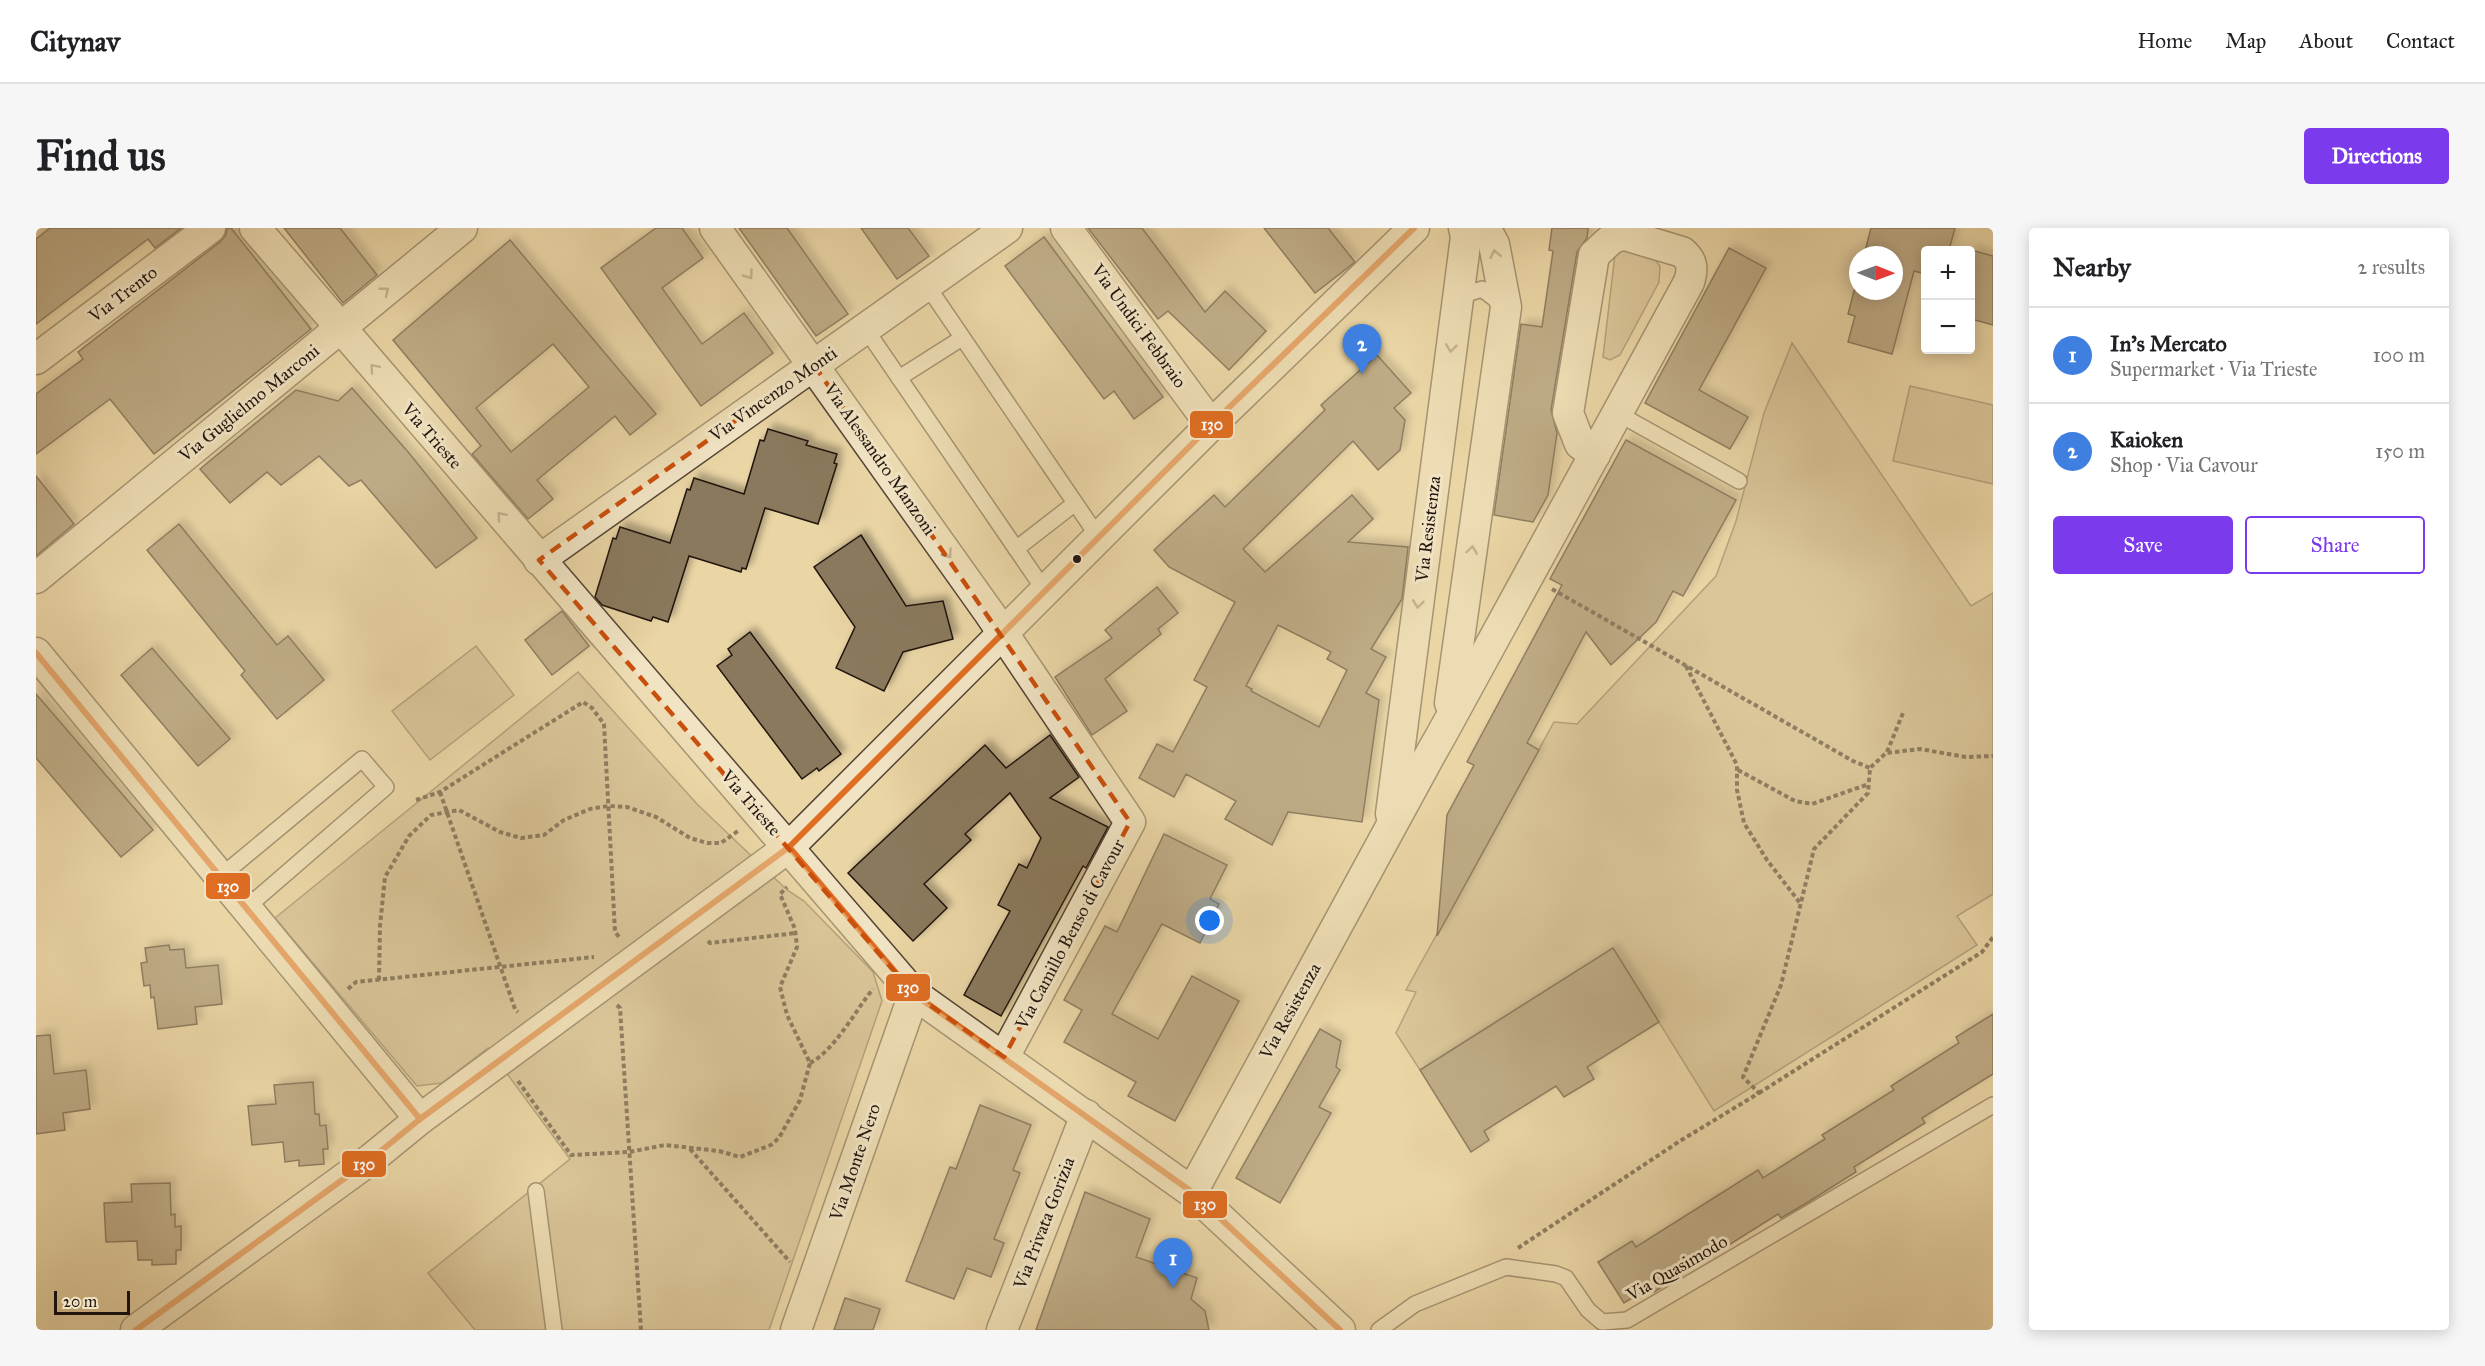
<!DOCTYPE html>
<html lang="en">
<head>
<meta charset="utf-8">
<style>
	:root { --surface:#fff; --page:#f6f6f6; --text:#202124; --muted:#757577; --line:#e0e0e0; --accent:#7c3aed }
	body { margin:0; font-family:"IM FELL Great Primer",serif; background:var(--page); color:var(--text) }
	.controls { position:absolute; right:18px; top:18px; display:grid; overflow:hidden; border-radius:6px; box-shadow:0 3px 15px #0003 }
	.controls button { width:54px; height:54px; display:grid; place-items:center; padding:0; border:0; border-bottom:2px solid var(--line); background:var(--surface); color:var(--text); font:30px sans-serif }
	.compass { position:absolute; left:1813px; top:18px; width:54px; height:54px; border-radius:50%; background:var(--surface); box-shadow:0 3px 15px #0003; rotate:91deg }
	.scale { position:absolute; left:18px; bottom:15px; width:76px; box-sizing:border-box; padding-left:6px; border:3px solid #22150e; border-top:0; font-size:16px; line-height:21px; white-space:nowrap; color:#22150e; -webkit-text-stroke:4px #f1e4c4; paint-order:stroke }
	.you { position:absolute; left:1174px; top:693px; width:21px; height:21px; margin:-15px; border:4px solid #fff; border-radius:50%; background:#1a73e8; box-shadow:0 0 0 9px #1a73e833 }
	.badge { display:grid; place-items:center; width:39px; height:39px; border-radius:50%; background:var(--accent); color:#fff; font-size:20px; font-weight:700 }
	.pin { position:absolute; translate:-50% -50px; filter:drop-shadow(0 2px 3px #0008) }
	.pin::after { content:''; position:absolute; top:32px; width:21px; height:18px; background:inherit; clip-path:polygon(0 0,100% 0,50% 100%) }
	.list { margin:0; padding:0; list-style:none }
	h2 { display:flex; justify-content:space-between; align-items:center; height:78px; margin:0; padding:0 24px; font-size:26px }
	h2 small { font-size:20px; font-weight:400; color:var(--muted) }
	.list li { display:grid; grid-template-columns:39px 1fr auto; gap:18px; align-items:center; box-sizing:border-box; height:96px; padding:0 24px; border-top:2px solid var(--line) }
	.list b { display:block; font-size:22px; white-space:nowrap }
	.list p { margin:0; font-size:20px; white-space:nowrap; color:var(--muted) }
	.list em { font-size:20px; font-style:normal; color:var(--muted) }
	.actions { display:flex; gap:12px; padding:18px 24px }
	.actions a { flex:1; padding:14px 0; border:2px solid var(--accent); border-radius:6px; text-align:center; font-size:21px; color:var(--accent) }
	.actions .main { background:var(--accent); color:#fff }
	.map { position:relative; flex:none; width:1957px; height:1102px; overflow:hidden; border-radius:6px }
	header { display:flex; align-items:center; gap:36px; box-sizing:border-box; height:84px; padding:0 30px; background:var(--surface); border-bottom:2px solid var(--line) }
	header strong { font-size:28px }
	nav { display:flex; gap:33px; margin-inline-start:auto; font-size:21px }
	.intro { display:flex; align-items:center; justify-content:space-between; box-sizing:border-box; height:144px; padding:0 36px }
	h1 { margin:0; font-size:42px }
	.button { padding:15px 27px; border-radius:6px; background:var(--accent); color:#fff; font-size:21px; font-weight:700 }
	main { display:flex; gap:36px; padding:0 36px }
	aside { flex:1; background:var(--surface); border-radius:6px; box-shadow:0 3px 15px #0003 }
	.map>svg:first-child { display:block }
	.green { fill:#c8b48b; stroke:#75644c; stroke-width:1.5 }
	.building { fill:#8a795d; stroke:#22150e; stroke-width:1.5; fill-rule:evenodd; filter:url(#shadow) }
	.lines { fill:none; stroke-linecap:round; stroke-linejoin:round }
	.service-casing { stroke:#544534; stroke-width:18 }
	.minor-casing { stroke:#544534; stroke-width:33 }
	.path { stroke:#22150e; stroke-width:4; stroke-dasharray:4.5 3; stroke-linecap:butt }
	.service { stroke:#f1e4c4; stroke-width:15 }
	.minor { stroke:#f1e4c4; stroke-width:30 }
	.bus-1-casing { stroke:#f1e4c4; stroke-width:10 }
	.bus-1 { stroke:#df6e23; stroke-width:6 }
	.oneway { stroke:#948772 }
	.marked { fill:none; stroke:#ca4f0c; stroke-width:4.5; stroke-dasharray:12 8; stroke-linejoin:round }
	.bus-dot { fill:#22150e; stroke:#f1e4c4; stroke-width:2 }
	.labels { text-anchor:middle; stroke-width:6; stroke-linejoin:round; paint-order:stroke }
	.street-label { font-size:18px; fill:#22150e; stroke:#f1e4c4 }
	.line-badge { stroke:#f1e4c4; stroke-width:2 }
	.badge-label { font-size:16px; text-anchor:middle; font-weight:bold; fill:#fff }
</style>
</head>
<body>
<header>
<strong>Citynav</strong>
<nav><a>Home</a><a>Map</a><a>About</a><a>Contact</a></nav>
</header>
<div class="intro"><h1>Find us</h1><a class="button">Directions</a></div>
<main>
<div class="map">
<svg width="1957" height="1102" viewBox="0 0 1957 1102">
	<defs>
		<filter id="shadow"><feDropShadow dx="5.5" dy="-5.5" stdDeviation="3" flood-color="#0004"/></filter>
	</defs>
	<rect width="100%" height="100%" fill="#ead5a5"/>
	<filter id="stains"><feTurbulence type="fractalNoise" baseFrequency=".00333" numOctaves="4"/><feColorMatrix values="0 0 0 0 .2 0 0 0 0 .09 0 0 0 0 .02 0 0 0 .5 -.17"/></filter>
	<radialGradient id="worn" r=".72"><stop offset=".6" stop-color="#630" stop-opacity="0"/><stop offset="1" stop-color="#630" stop-opacity=".3"/></radialGradient>
	<g class="green">
		<polygon points="1589,22 1619,32 1624,38 1623,54 1584,127 1574,132 1567,129 1579,26"/>
		<polygon points="1756,115 1935,378 1957,365 1957,666 1921,688 1941,717 1678,883 1577,720 1384,842 1360,805 1380,764 1370,762 1518,494 1541,496 1680,348 1700,293 1728,185"/>
		<polygon points="1874,158 1957,177 1957,256 1857,233"/>
		<polygon points="440,418 478,467 394,532 356,483"/>
		<polygon points="542,444 661,576 751,662 768,673 837,744 846,773 733,1102 439,1102 392,1045 534,931 452,820 406,855 381,858 239,690"/>
	</g>
	<g class="building">
		<polygon points="14,0 145,0 119,20 112,11 0,96 0,11"/>
		<polygon points="191,0 195,0 275,101 118,226 74,171 0,226 0,166 47,131 42,124 184,14 190,7"/>
		<polygon points="248,0 304,0 341,47 307,75"/>
		<polygon points="620,0 646,0 667,30 626,60 666,116 708,85 737,125 665,178 565,40"/>
		<polygon points="703,0 751,0 812,86 780,108"/>
		<polygon points="825,0 872,0 893,28 861,51"/>
		<polygon points="1052,0 1106,0 1169,84 1189,63 1230,103 1193,142 1132,83 1122,91"/>
		<polygon points="1228,0 1292,0 1319,34 1279,65"/>
		<polygon points="1516,0 1552,0 1551,10 1541,24 1515,182 1521,205 1512,267 1497,294 1458,287 1485,96 1506,99 1517,23 1513,22"/>
		<polygon points="1835,0 1919,0 1913,22 1890,22 1890,46 1878,43 1856,126 1812,114 1819,88 1812,86 1822,48 1822,63 1858,63 1858,27 1828,27"/>
		<polygon points="1008,9 1127,169 1098,191 1078,163 1068,171 969,38"/>
		<path d="M474,12L620,186L594,207L579,188L501,252L517,271L492,291L436,226L445,218L357,112ZM517,116L553,159L475,224L440,180Z"/>
		<polygon points="1693,20 1730,40 1663,162 1712,189 1694,221 1609,175"/>
		<polygon points="1935,22 1957,28 1957,97 1935,91"/>
		<path d="M1341,127L1375,165L1358,180L1369,192L1364,222L1342,242L1317,213L1207,321L1229,344L1316,267L1337,291L1312,314L1372,319L1366,371L1335,421L1350,429L1330,465L1343,472L1326,594L1252,584L1236,617L1189,591L1200,573L1150,546L1138,569L1103,550L1121,516L1137,524L1171,459L1158,452L1199,374L1133,339L1118,322L1178,267L1189,279L1289,182L1285,177ZM1242,397L1295,424L1291,431L1311,442L1283,499L1215,463L1216,461L1210,458Z"/>
		<polygon points="316,160 373,225 441,310 400,340 325,252 313,258 283,228 245,257 231,244 194,275 164,241 260,162 302,173"/>
		<polygon points="732,201 772,213 770,217 801,226 798,235 801,236 782,296 729,280 710,341 706,340 705,344 653,328 632,394 617,389 615,393 566,377 559,369 577,310 580,311 584,299 634,315 651,261 654,262 658,250 708,266 724,212 728,213"/>
		<polygon points="1590,212 1700,272 1647,368 1637,363 1620,394 1575,437 1550,404 1491,515 1503,522 1401,708 1411,587 1438,537 1431,534 1526,357 1514,351"/>
		<polygon points="0,248 38,296 0,328"/>
		<polygon points="143,296 241,417 252,408 288,452 241,491 205,447 209,443 111,322"/>
		<polygon points="825,307 870,378 907,373 917,411 867,424 848,463 800,440 819,399 778,339"/>
		<polygon points="1121,359 1142,385 1122,401 1125,406 1069,451 1091,483 1056,507 1019,449 1076,410 1069,402"/>
		<polygon points="526,383 553,418 516,447 489,412"/>
		<polygon points="714,404 805,526 783,543 781,540 766,551 681,438 696,427 692,421"/>
		<polygon points="116,420 194,511 162,538 85,447"/>
		<polygon points="0,466 117,602 85,629 0,530"/>
		<polygon points="1014,507 1043,549 1014,570 1072,599 1050,640 1047,638 965,788 928,767 974,683 962,677 983,636 991,640 1005,610 974,565 929,606 935,612 888,656 911,680 877,713 812,645 949,517 970,540"/>
		<polygon points="1128,606 1191,637 1174,671 1183,676 1164,715 1126,696 1076,786 1122,811 1156,748 1203,773 1139,893 1092,868 1100,854 1028,814 1046,782 1028,772 1069,698 1081,704"/>
		<polygon points="133,717 134,722 148,721 150,740 182,737 186,776 159,779 161,796 122,801 118,769 115,770 114,757 108,758 105,735 111,734 109,720"/>
		<polygon points="1577,720 1623,794 1551,839 1558,851 1528,869 1520,858 1448,903 1453,912 1435,924 1384,842"/>
		<polygon points="1957,786 1957,846 1886,890 1889,895 1818,939 1820,944 1769,976 1745,990 1742,986 1618,1064 1614,1059 1588,1075 1562,1034 1596,1013 1600,1019 1722,942 1727,950 1789,911 1786,907 1858,862 1855,858 1923,815 1920,809"/>
		<polygon points="1284,801 1305,813 1300,839 1304,842 1283,879 1295,885 1244,975 1200,950"/>
		<polygon points="14,807 18,846 50,842 54,881 27,885 29,902 0,906 0,808"/>
		<polygon points="277,854 279,886 283,886 284,898 290,897 292,921 287,921 288,936 263,938 263,932 249,934 247,914 216,917 212,878 240,876 238,857"/>
		<polygon points="944,877 995,897 977,942 984,945 958,1011 968,1015 955,1049 931,1040 918,1071 870,1053 914,939 920,941"/>
		<polygon points="134,955 135,987 139,986 139,999 145,998 145,1022 140,1022 140,1036 116,1037 116,1032 102,1032 101,1013 70,1014 68,975 96,974 95,956"/>
		<polygon points="1049,964 1114,991 1100,1029 1161,1050 1155,1071 1169,1083 1173,1102 1000,1102"/>
		<polygon points="809,1070 844,1081 837,1102 798,1102"/>
	</g>
	<g class="lines">
		<g class="service-casing">
			<g id="service">
				<polyline points="890,56 1063,310"/>
				<polyline points="1421,73 1431,66 1446,61 1467,77"/>
				<polyline points="829,100 1009,363"/>
				<polyline points="863,150 926,110"/>
				<polyline points="1581,185 1703,253"/>
				<polyline points="980,321 1038,276"/>
				<polyline points="184,649 326,531 350,559 210,680"/>
				<polyline points="500,963 518,1102"/>
				<polyline points="1343,1102 1379,1076 1470,1039 1520,1046 1530,1050 1552,1082 1566,1094 1591,1092 1957,877"/>
			</g>
		</g>
		<g class="minor-casing">
			<g id="minor">
				<polyline points="219,0 878,766 1156,964 1304,1102"/>
				<polyline points="679,0 954,386 1094,594 968,829"/>
				<polyline points="1030,0 1175,197"/>
				<polyline points="0,131 174,0"/>
				<polyline points="503,332 971,0"/>
				<polyline points="0,350 426,0"/>
				<polyline points="0,425 384,891"/>
				<polyline points="1414,475 1470,79 1458,16 1449,0"/>
				<polyline points="1355,586 1430,9 1428,0"/>
				<path d="M1156,964L1394,527L1407,504C1489,354 1571,204 1653,54C1657,41 1657,33 1646,24L1589,7C1575,7 1568,19 1558,27L1532,185L1544,216L1559,227"/>
				<polyline points="100,1102 335,931 384,891 753,619 1175,197 1378,0"/>
				<polyline points="760,1102 878,766"/>
				<polyline points="966,1102 1050,887"/>
			</g>
		</g>
		<g class="path">
			<polyline points="1516,361 1817,533 1834,540"/>
			<polyline points="1650,438 1701,537 1701,562 1708,595 1731,632 1764,675"/>
			<polyline points="1851,524 1867,485"/>
			<polyline points="1702,542 1759,573 1776,576 1833,556"/>
			<polyline points="404,564 479,781 482,784"/>
			<polyline points="380,572 404,564 547,474 556,480 568,496 579,704 584,710"/>
			<polyline points="672,713 674,715 760,705"/>
			<polyline points="343,752 344,698 349,649 373,608 395,587 423,582 464,604 485,610 508,607 528,592 554,581 572,578 591,579 620,589 654,610 671,615 685,615 702,603"/>
			<polyline points="312,761 320,754 558,729"/>
			<polyline points="581,777 584,780 605,1102"/>
			<path d="M774,835C799,822 819,783 837,761"/>
			<polyline points="482,853 535,927 593,924 629,917 683,923 704,929 735,917 743,910 764,872 774,835 751,787 744,759 761,719 759,701 744,666 751,659"/>
			<polyline points="1723,865 1946,724 1957,709"/>
			<polyline points="654,921 754,1034"/>
			<polyline points="1482,1020 1644,913 1723,865 1707,849 1745,757 1778,621 1832,565 1834,540 1850,525 1884,521 1930,529 1957,528"/>
		</g>
		<use href="#service" class="service"/>
		<use href="#minor" class="minor"/>
		<g class="bus-1-casing">
			<g id="bus-1">
				<polyline points="0,425 384,891"/>
				<polyline points="753,619 878,766 1156,964 1304,1102"/>
				<polyline points="100,1102 335,931 384,891 753,619 1175,197 1378,0"/>
			</g>
		</g>
		<use href="#bus-1" class="bus-1"/>
	</g>
	<defs><path id="oneway-chevron" d="M-2-3.5L2.5 0L-2 3.5" fill="none" stroke-width="1.6" stroke-linecap="round" stroke-linejoin="round" transform="scale(1.5)"/></defs>
	<g class="oneway">
		<use href="#oneway-chevron" transform="translate(1459 26) rotate(-101)"/>
		<use href="#oneway-chevron" transform="translate(713 47) rotate(54)"/>
		<use href="#oneway-chevron" transform="translate(349 63) rotate(-39)"/>
		<use href="#oneway-chevron" transform="translate(1415 120) rotate(97)"/>
		<use href="#oneway-chevron" transform="translate(338 140) rotate(-131)"/>
		<use href="#oneway-chevron" transform="translate(465 288) rotate(-131)"/>
		<use href="#oneway-chevron" transform="translate(1436 322) rotate(-82)"/>
		<use href="#oneway-chevron" transform="translate(912 326) rotate(55)"/>
		<use href="#oneway-chevron" transform="translate(1382 376) rotate(97)"/>
	</g>
	<path d="M0 0H1957V1102H0ZM778,137L1094,594L968,829L878,766L503,332Z" fill="#ead5a5" fill-opacity=".55" fill-rule="evenodd"/>
	<path class="marked" d="M778,137L1094,594L968,829L878,766L503,332Z"/>
	<circle class="bus-dot" cx="1041" cy="331" r="5"/>
	<g class="labels">
		<g class="street-label">
			<text transform="translate(87 66) rotate(-37)" y="6">Via Trento</text>
			<text transform="translate(1103 98) rotate(54)" y="6">Via Undici Febbraio</text>
			<text transform="translate(737 166) rotate(-35)" y="6">Via Vincenzo Monti</text>
			<text transform="translate(213 175) rotate(-39)" y="6">Via Guglielmo Marconi</text>
			<text transform="translate(396 208) rotate(49)" y="6">Via Trieste</text>
			<text transform="translate(844 231) rotate(55)" y="6">Via Alessandro Manzoni</text>
			<text transform="translate(1392 301) rotate(-83)" y="6">Via Resistenza</text>
			<text transform="translate(715 575) rotate(49)" y="6">Via Trieste</text>
			<text transform="translate(1034 706) rotate(-62)" y="6">Via Camillo Benso di Cavour</text>
			<text transform="translate(1254 783) rotate(-61)" y="6">Via Resistenza</text>
			<text transform="translate(819 934) rotate(-71)" y="6">Via Monte Nero</text>
			<text transform="translate(1008 995) rotate(-69)" y="6">Via Privata Gorizia</text>
			<text transform="translate(1641 1040) rotate(-30)" y="6">Via Quasimodo</text>
		</g>
	</g>
	<g class="line-badge">
		<rect x="1153" y="182" width="45" height="29" rx="6" fill="#df6e23"/>
		<rect x="169" y="644" width="46" height="28" rx="6" fill="#df6e23"/>
		<rect x="849" y="745" width="46" height="29" rx="6" fill="#df6e23"/>
		<rect x="305" y="922" width="46" height="28" rx="6" fill="#df6e23"/>
		<rect x="1146" y="962" width="46" height="29" rx="6" fill="#df6e23"/>
	</g>
	<g class="badge-label">
		<text x="1176" y="202">130</text>
		<text x="192" y="664">130</text>
		<text x="872" y="765">130</text>
		<text x="328" y="942">130</text>
		<text x="1169" y="982">130</text>
	</g>
	<rect width="100%" height="100%" filter="url(#stains)"/>
	<rect width="100%" height="100%" fill="url(#worn)"/>
</svg>
<div class="controls">
<button>+</button>
<button>−</button>
</div>
<svg class="compass" viewBox="-18 -18 36 36"><path d="M0-13l5 13h-10z" fill="#e53935"/><path d="M0 13l5-13h-10z" fill="#757577"/></svg>
<div class="scale">20 m</div>
<div class="you"></div>
<div class="pin badge" style="left:1137px;top:1060px;background:#3f7fe0">1</div>
<div class="pin badge" style="left:1326px;top:146px;background:#3f7fe0">2</div>
</div>
<aside>
<h2>Nearby<small>2 results</small></h2>
<ul class="list">
<li><span class="badge" style="background:#3f7fe0">1</span><div><b>In's Mercato</b><p>Supermarket · Via Trieste</p></div><em>100 m</em></li>
<li><span class="badge" style="background:#3f7fe0">2</span><div><b>Kaioken</b><p>Shop · Via Cavour</p></div><em>150 m</em></li>
</ul>
<div class="actions"><a class="main">Save</a><a>Share</a></div>
</aside>
</main>
</body>
</html>
